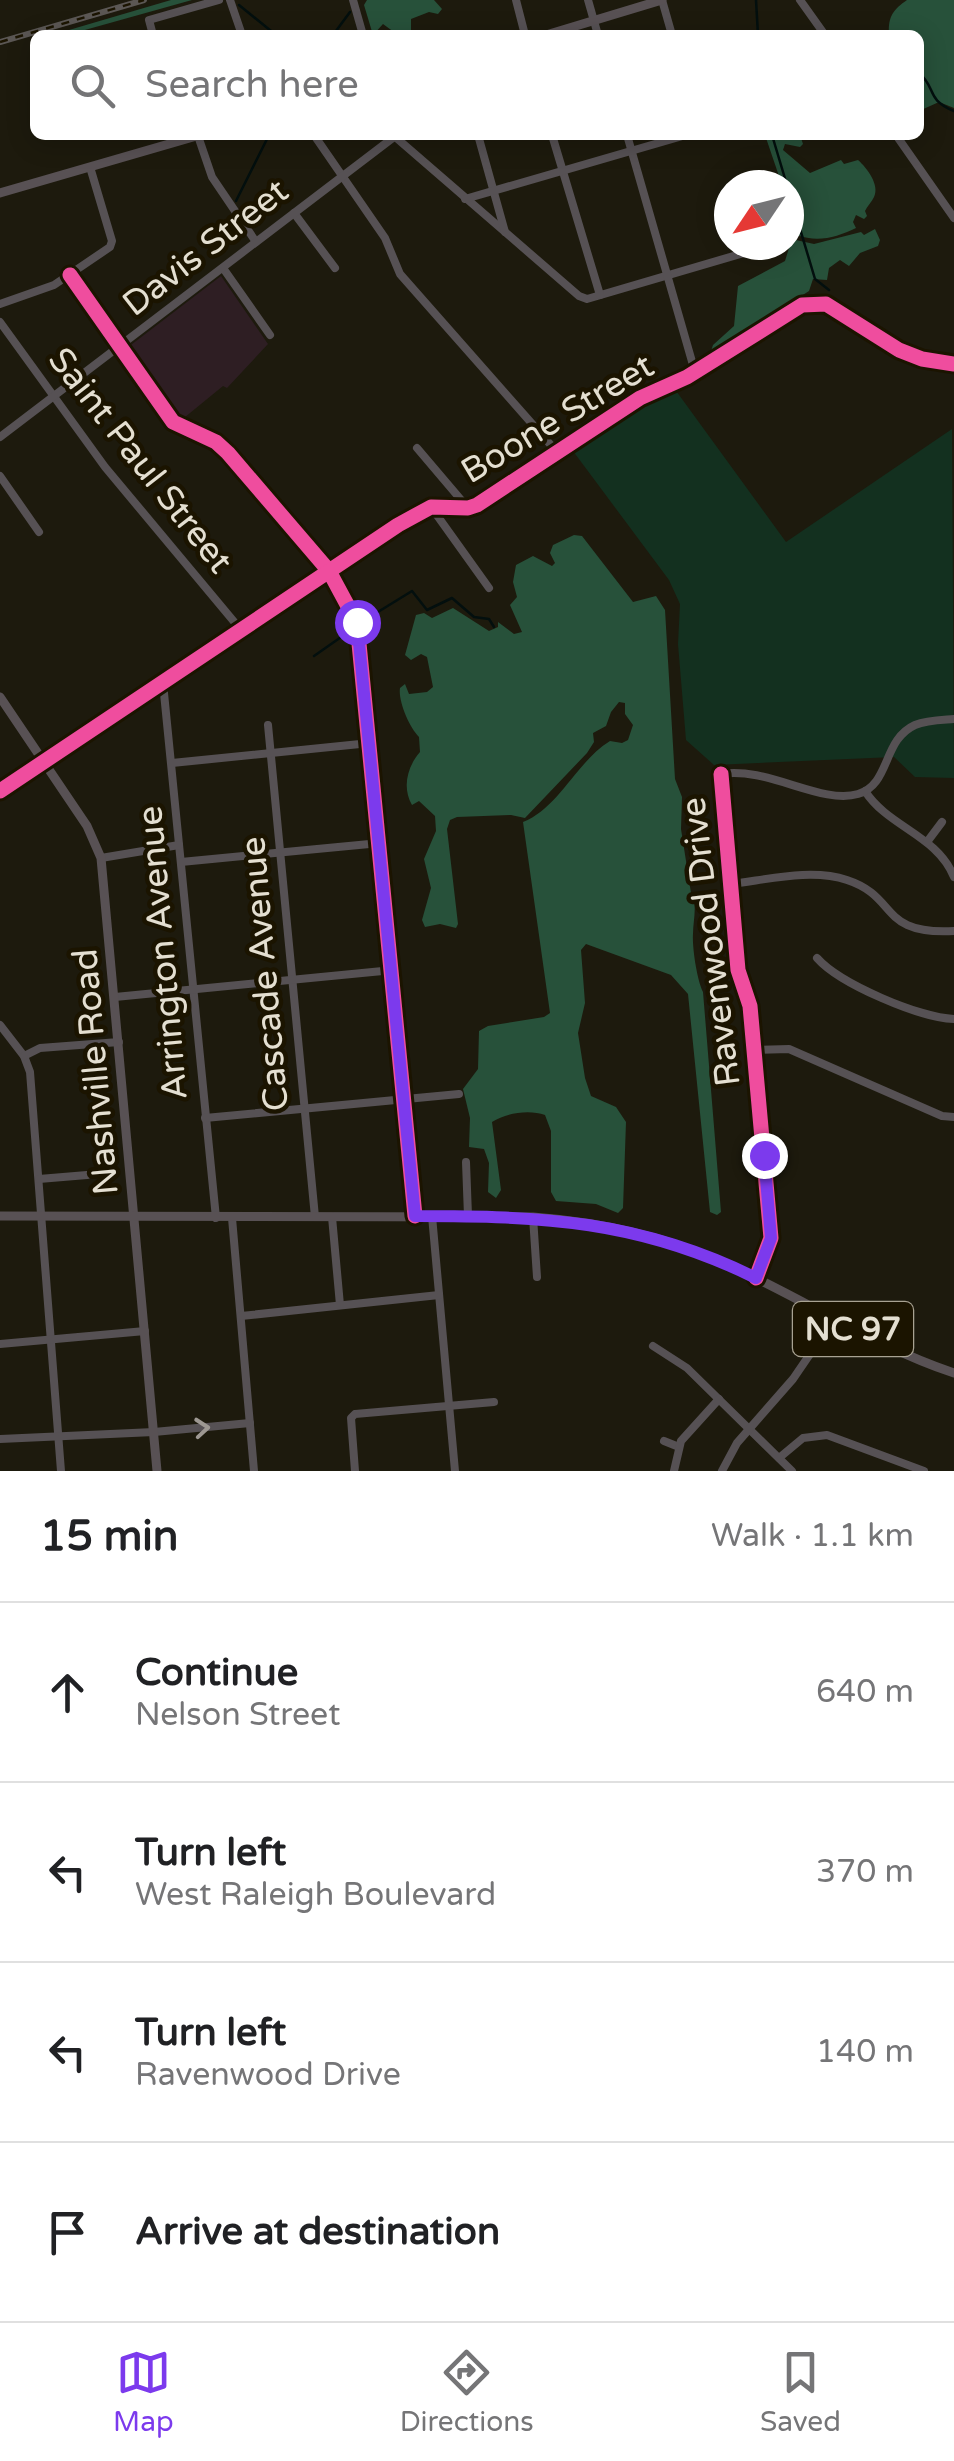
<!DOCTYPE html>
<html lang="en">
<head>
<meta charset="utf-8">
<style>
	:root { --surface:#fff; --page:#f2f2f2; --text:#202124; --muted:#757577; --line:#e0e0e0; --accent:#7c3aed }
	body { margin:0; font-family:"Varela Round",sans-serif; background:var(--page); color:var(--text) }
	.compass { position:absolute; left:714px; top:170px; width:90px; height:90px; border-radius:50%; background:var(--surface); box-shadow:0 5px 25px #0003; rotate:235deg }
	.stop { position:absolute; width:30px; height:30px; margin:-22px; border:8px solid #7c3aed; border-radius:50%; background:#fff }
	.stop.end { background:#7c3aed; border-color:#fff; box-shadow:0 2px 10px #0008 }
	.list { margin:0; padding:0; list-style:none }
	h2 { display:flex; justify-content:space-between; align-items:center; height:130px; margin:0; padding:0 40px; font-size:42px }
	h2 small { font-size:32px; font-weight:400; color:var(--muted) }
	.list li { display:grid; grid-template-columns:65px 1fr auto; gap:30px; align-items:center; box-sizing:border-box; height:180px; padding:0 40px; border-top:2px solid var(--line) }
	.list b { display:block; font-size:38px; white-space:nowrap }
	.list p { margin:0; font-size:32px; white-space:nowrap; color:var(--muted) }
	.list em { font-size:32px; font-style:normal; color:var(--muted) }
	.icon { flex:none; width:55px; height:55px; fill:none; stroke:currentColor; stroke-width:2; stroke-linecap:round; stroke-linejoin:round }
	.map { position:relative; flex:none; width:954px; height:1471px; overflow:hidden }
	.search { position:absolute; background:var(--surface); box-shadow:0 5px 25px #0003; left:30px; right:30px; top:30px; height:110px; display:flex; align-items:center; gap:25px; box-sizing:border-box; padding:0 35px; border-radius:15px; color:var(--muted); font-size:38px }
	.sheet { height:850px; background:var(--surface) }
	nav { display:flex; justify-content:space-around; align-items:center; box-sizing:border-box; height:140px; border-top:2px solid var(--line); background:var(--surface); font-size:28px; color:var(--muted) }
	nav a { display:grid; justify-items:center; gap:5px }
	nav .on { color:var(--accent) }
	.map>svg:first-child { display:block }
	.industrial { fill:#2e1e23 }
	.green { fill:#13301f }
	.forest { fill:#27513a }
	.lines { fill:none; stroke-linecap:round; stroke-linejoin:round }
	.stream { stroke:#030f0e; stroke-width:2.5 }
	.minor { stroke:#565154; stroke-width:8 }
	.major { stroke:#585154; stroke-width:9 }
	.rail-casing { stroke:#5b5754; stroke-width:6 }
	.rail { stroke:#1b1400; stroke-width:2.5; stroke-dasharray:8; stroke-linecap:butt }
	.cycleway-casing { stroke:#1b1400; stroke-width:21 }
	.cycleway { stroke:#ef4d9e; stroke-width:15 }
	.oneway { stroke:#9d9892 }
	.route { stroke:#7c3aed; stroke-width:12 }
	.labels { text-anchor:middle; stroke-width:9; stroke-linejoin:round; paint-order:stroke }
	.shield { fill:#1b1400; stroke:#a8a292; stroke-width:2.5 }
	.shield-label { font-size:32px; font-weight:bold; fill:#e4dfd1 }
	.street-label { font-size:35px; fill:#e4dfd1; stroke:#1b1400 }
</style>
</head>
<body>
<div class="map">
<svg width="954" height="1471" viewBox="0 0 954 1471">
	<rect width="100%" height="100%" fill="#1d1a0d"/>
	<polygon class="industrial" points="221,276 268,344 227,388 223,386 179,422 127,348"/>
	<polygon class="green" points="674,388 786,542 952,429 954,778 915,777 894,757 714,765 686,740 678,644 680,604 669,580 570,447 659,391"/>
	<g class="forest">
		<polygon points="171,0 192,0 67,35 52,35"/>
		<polygon points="367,0 434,0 442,9 438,14 429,12 411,19 411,35 398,35 383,24 373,35 364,5"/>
		<path d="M907,0H954V108L939,102L919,111V35L889,33C888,16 894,9 907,0Z"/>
		<path d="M765,135H800L803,144L800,147L785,144L783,150L810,173L841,160L844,164L858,160C867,168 880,185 874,197C872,202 867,206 865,211L867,216L864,219L856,215L853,222L856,228C837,237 818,243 797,235L789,217V185H782Z"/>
		<polygon points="875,229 880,240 878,246 860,253 849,266 840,260 829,268 827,280 813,279 809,291 710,354 713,345 734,326 738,286 785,261 789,248 796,240 814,244 861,232 864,235"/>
		<path d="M574,535L582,536L633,602L656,596L665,610L675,779L682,797L681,829L691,893C698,905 693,920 693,934C692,947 697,980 703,992L721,1212L717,1215L710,1212L688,994L671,975L586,944L581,950L585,1003L578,1033L585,1078L591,1096L616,1107L626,1122L623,1208L618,1213L596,1204L556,1201L551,1192V1131L545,1115C529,1109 506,1113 492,1122L501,1190L496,1198L488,1192L489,1163L484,1149L469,1147L470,1118L463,1089L478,1069L479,1031L488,1026L544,1017L550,1013L523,822C559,808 577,761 610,741L622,743L628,740L633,725L625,714V703L619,702L611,712L606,726L593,733L594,742L587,753L525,818L511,815L457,817L450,820L447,829L458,924L456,928L440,924L425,927L422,920L431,888L424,859L436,831L435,816L419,801L412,805C402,788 407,767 420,752L419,737C409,727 398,701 400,688L405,684L409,694L427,692L433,687L427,657L421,654L411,660L405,655L416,615L424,613L432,618L453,608L489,631L498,627V622L514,634L522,632L510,605L517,597L513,582L516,565L533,556L552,566L555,563L550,553L553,545Z"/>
	</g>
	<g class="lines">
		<g class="stream">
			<polyline points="756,0 758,35"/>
			<polyline points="239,5 276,35"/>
			<polyline points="333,35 350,12"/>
			<path d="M919,73C937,88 925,99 954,111"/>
			<polyline points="772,135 815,279 829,290"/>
			<polyline points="236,201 269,135"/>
			<polyline points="360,623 412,591 427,610 452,598 474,617 489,619 494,627"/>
			<polyline points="314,656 354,628"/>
		</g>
		<g class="minor">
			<polyline points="230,0 242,35"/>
			<polyline points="353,0 363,35"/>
			<polyline points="516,0 525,35"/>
			<polyline points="588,0 598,35"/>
			<polyline points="662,0 672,35"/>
			<polyline points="800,0 825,35"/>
			<polyline points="153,35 149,20 219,0"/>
			<polyline points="314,135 385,238 400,274 557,452"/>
			<polyline points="393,135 579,296 587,299 771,245"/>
			<polyline points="478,135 505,232"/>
			<polyline points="552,135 600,295"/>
			<polyline points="627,135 695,372"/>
			<polyline points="896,135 954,218"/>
			<polyline points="198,136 212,177 256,242"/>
			<polyline points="465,199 686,135"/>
			<polyline points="294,213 335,268"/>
			<polyline points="223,268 270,335"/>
			<polyline points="70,275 173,422 216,442 228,453 329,571 357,623 415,1216"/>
			<polyline points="0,304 54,285 110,247 112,241 90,167"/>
			<polyline points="0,322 105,467 241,630"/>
			<polyline points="0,437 394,137"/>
			<polyline points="417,448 468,508"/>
			<polyline points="0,476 39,532"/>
			<polyline points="431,507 489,588"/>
			<polyline points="163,683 216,1218"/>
			<polyline points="268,725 315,1217"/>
			<polyline points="172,763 370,743"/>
			<polyline points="0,791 398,525 431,507 468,508 477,505 640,398 687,377 802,305 826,304 899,350 922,359 954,364"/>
			<path d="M865,791C888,827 937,835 954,877"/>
			<polyline points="927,842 942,822"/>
			<polyline points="101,858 179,845"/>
			<polyline points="181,862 380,843"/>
			<path d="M730,884C766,880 811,868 847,880C899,897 878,935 954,931"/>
			<path d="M817,958C840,984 920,1018 954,1019"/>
			<polyline points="115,997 393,970"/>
			<polyline points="0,1025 24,1056 30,1072 61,1471"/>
			<polyline points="754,1050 789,1049 942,1116 954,1117"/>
			<polyline points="24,1056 40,1048 119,1042"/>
			<polyline points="205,1118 459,1094"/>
			<polyline points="466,1162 468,1216"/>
			<polyline points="39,1179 87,1175"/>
			<polyline points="432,1216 455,1471"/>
			<polyline points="332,1217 340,1305"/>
			<polyline points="533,1217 537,1277"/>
			<polyline points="232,1218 254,1471"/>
			<path d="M756,1278L771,1238L750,1006L738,970L721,774C767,766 821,805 858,794C891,784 882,740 915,725C927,720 942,720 954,719"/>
			<polyline points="241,1316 439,1295"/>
			<polyline points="0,1344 145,1331"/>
			<polyline points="653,1346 687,1368 792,1471"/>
			<polyline points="0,1439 154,1432 250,1423"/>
			<polyline points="664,1441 679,1447"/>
			<polyline points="779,1458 803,1438 827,1435 924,1471"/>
			<polyline points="355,1471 351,1418 355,1414 494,1402"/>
			<polyline points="674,1471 681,1441 719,1399"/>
			<polyline points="722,1471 737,1443 793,1379 834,1319"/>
		</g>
		<g class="major">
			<polyline points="546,35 662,0"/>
			<polyline points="0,193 200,135"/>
			<polyline points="0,697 87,826 101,858 157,1471"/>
			<path d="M0,1216L533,1217C599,1222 665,1236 726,1264C803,1298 873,1346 954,1373"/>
		</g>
		<g class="rail-casing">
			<polyline id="rail" points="0,42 144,0"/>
		</g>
		<use href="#rail" class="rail"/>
		<g class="cycleway-casing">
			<g id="cycleway">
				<polyline points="70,275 173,422 216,442 228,453 329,571 357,623 415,1216"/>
				<polyline points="721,774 738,970 750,1006 771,1238 756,1278"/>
				<polyline points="0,791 398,525 431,507 468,508 477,505 640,398 687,377 802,305 826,304 899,350 922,359 954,364"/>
			</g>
		</g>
		<use href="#cycleway" class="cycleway"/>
	</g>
	<defs><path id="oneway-chevron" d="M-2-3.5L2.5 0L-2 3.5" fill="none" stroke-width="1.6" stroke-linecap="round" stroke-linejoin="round" transform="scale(2.5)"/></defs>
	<use class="oneway" href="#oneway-chevron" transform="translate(202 1428) rotate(-5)"/>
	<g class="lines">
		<path class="route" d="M357,622L415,1216C542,1216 639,1220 756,1278L771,1238L764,1155"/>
	</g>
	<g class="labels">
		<rect class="shield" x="793" y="1302" width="120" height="54" rx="8"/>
		<g class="shield-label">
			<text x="853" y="1340">NC 97</text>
		</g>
		<g class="street-label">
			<text transform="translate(205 247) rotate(-38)" y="12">Davis Street</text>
			<text transform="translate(557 418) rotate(-31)" y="12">Boone Street</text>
			<text transform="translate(141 460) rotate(52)" y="12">Saint Paul Street</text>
			<text transform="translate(710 942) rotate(-97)" y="12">Ravenwood Drive</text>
			<text transform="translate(162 953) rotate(-95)" y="12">Arrington Avenue</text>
			<text transform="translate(264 974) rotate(-95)" y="12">Cascade Avenue</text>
			<text transform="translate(95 1072) rotate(-95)" y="12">Nashville Road</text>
		</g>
	</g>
</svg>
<svg class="compass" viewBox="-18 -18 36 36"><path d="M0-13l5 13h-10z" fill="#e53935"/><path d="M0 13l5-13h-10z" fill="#757577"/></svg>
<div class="stop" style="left:357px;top:622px"></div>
<div class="stop end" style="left:764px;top:1155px"></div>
<div class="search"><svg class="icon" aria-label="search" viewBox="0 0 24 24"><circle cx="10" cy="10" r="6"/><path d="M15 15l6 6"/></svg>Search here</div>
</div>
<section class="sheet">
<h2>15 min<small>Walk · 1.1 km</small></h2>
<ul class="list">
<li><svg class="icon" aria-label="ahead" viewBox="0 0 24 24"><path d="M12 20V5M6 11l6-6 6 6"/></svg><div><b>Continue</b><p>Nelson Street</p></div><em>640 m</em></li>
<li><svg class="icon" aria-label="left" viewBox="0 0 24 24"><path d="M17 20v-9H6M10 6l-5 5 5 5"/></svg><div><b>Turn left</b><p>West Raleigh Boulevard</p></div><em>370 m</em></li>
<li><svg class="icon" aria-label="left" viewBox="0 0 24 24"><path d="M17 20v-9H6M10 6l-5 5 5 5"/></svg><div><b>Turn left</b><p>Ravenwood Drive</p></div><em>140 m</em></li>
<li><svg class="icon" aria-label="arrive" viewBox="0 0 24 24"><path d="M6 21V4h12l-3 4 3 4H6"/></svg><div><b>Arrive at destination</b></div></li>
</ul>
</section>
<nav>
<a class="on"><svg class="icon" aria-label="map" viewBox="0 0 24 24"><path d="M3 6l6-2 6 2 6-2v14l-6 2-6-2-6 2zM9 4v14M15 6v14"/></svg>Map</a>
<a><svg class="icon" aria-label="directions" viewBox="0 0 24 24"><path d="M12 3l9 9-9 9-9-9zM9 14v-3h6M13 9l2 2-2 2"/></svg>Directions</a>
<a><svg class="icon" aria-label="saved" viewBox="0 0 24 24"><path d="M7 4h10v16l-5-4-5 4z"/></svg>Saved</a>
</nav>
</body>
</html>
